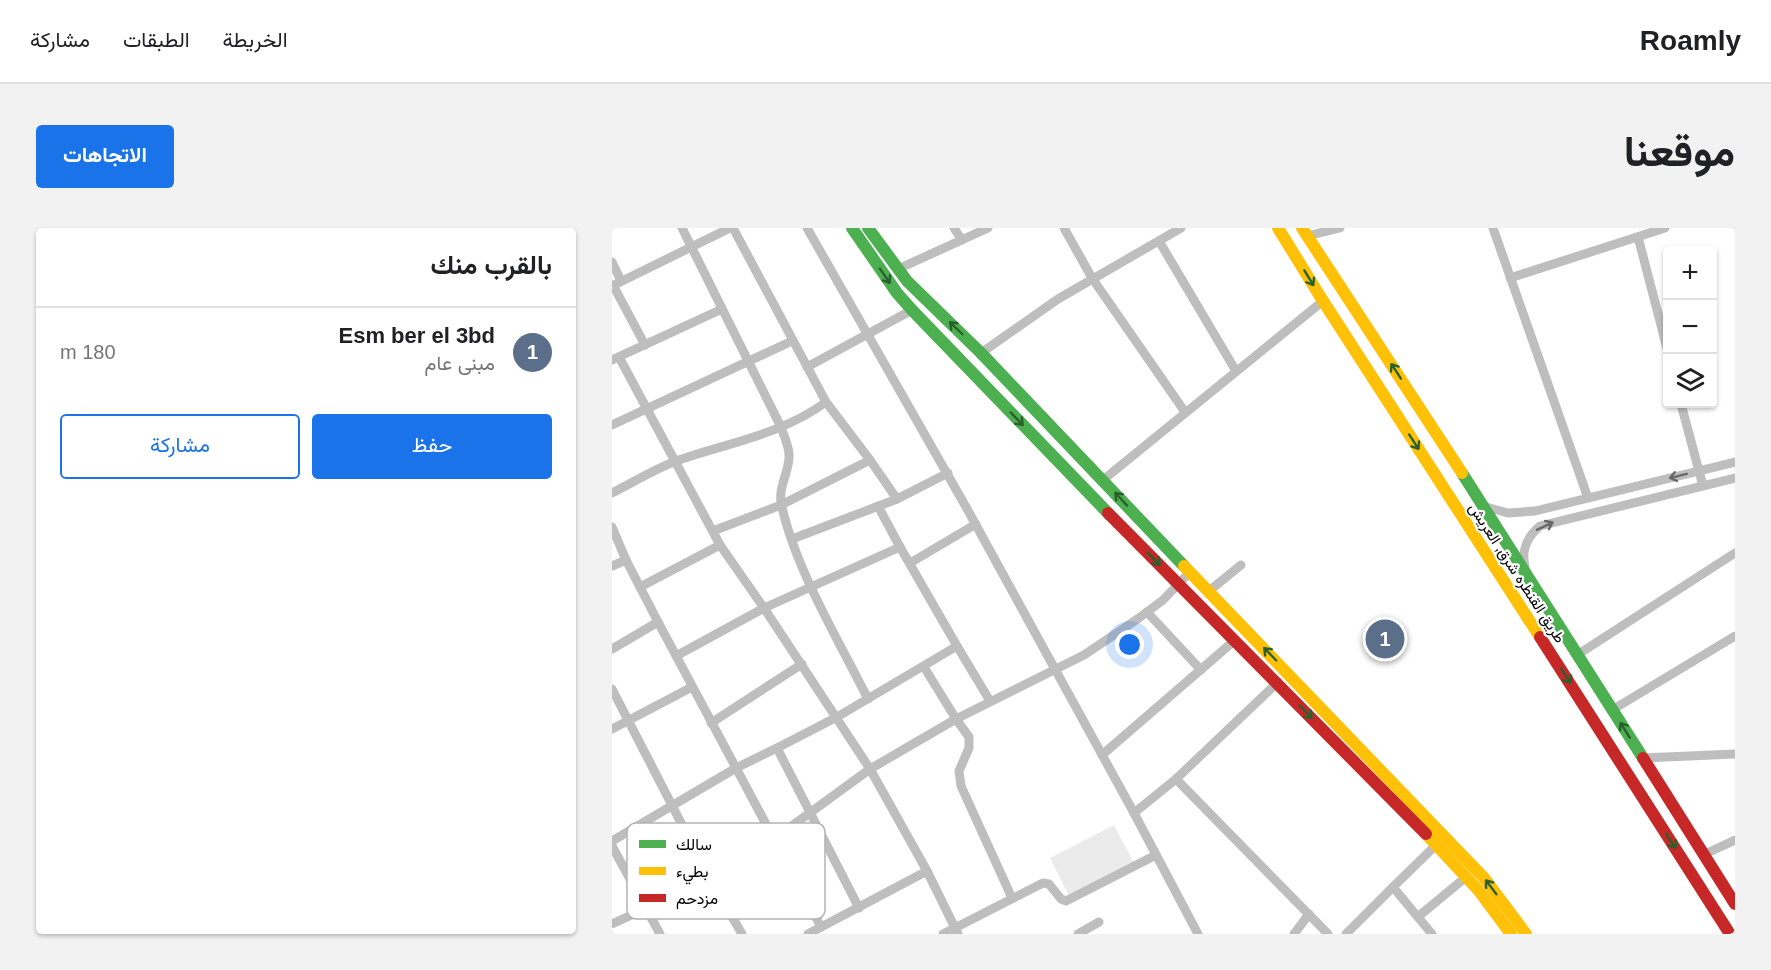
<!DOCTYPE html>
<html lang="ar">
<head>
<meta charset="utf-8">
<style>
	:root { --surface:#fff; --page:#f2f2f2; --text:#202124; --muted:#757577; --line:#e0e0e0; --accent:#1a73e8 }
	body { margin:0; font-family:Helvetica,Vazirmatn,sans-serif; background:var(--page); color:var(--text); direction:rtl }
	.controls { position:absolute; right:18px; top:18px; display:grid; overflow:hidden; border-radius:6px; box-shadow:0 2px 4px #0004 }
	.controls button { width:54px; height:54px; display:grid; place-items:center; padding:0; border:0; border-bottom:2px solid var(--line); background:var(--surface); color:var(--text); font:30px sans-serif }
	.you { position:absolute; left:518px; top:417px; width:21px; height:21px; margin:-15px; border:4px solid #fff; border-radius:50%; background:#1a73e8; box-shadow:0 0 0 9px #1a73e833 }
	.badge { display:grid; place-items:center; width:39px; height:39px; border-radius:50%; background:var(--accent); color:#fff; font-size:20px; font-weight:700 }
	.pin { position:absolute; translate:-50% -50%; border:3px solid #fff; box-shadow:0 2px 6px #0006 }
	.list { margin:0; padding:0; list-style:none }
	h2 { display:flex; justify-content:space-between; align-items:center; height:78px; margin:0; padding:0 24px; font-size:26px }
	h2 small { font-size:20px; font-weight:400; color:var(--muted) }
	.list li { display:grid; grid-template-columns:39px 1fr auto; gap:18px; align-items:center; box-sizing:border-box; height:90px; padding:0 24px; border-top:2px solid var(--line) }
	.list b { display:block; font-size:22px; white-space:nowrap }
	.list p { margin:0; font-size:20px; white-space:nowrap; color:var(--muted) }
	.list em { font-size:20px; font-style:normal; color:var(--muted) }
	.actions { display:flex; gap:12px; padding:18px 24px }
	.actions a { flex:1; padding:14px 0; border:2px solid var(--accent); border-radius:6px; text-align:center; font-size:21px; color:var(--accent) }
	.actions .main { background:var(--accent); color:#fff }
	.icon { flex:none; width:33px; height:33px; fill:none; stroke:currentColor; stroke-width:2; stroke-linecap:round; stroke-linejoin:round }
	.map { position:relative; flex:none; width:1123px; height:706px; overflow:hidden; direction:ltr; border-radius:6px }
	header { display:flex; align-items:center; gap:36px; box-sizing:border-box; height:84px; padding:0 30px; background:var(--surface); border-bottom:2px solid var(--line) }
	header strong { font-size:28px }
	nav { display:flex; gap:33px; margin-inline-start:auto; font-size:21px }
	.intro { display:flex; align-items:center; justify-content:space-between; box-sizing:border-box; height:144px; padding:0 36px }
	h1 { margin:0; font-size:42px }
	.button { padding:15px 27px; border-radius:6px; background:var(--accent); color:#fff; font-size:21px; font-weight:700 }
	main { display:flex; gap:36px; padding:0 36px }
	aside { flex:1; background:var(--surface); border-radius:6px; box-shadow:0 2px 4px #0004 }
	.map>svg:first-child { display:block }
	.green { fill:#ebebeb }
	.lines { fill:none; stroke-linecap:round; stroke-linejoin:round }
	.street { stroke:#bebebe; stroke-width:9 }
	.fast { stroke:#4caf50; stroke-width:12 }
	.slow { stroke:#ffc107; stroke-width:12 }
	.jam { stroke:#c62828; stroke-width:12 }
	.oneway { stroke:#2a602c }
	.oneway2 { stroke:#686868 }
	.labels { text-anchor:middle; stroke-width:4.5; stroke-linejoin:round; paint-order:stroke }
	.street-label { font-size:15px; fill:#000; stroke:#fff }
	.key { fill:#fff; stroke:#b2b2b2; stroke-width:1.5 }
	.key-label { font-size:16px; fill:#000 }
</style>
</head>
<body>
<header>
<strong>Roamly</strong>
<nav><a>الخريطة</a><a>الطبقات</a><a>مشاركة</a></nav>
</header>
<div class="intro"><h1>موقعنا</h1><a class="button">الاتجاهات</a></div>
<main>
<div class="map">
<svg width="1123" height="706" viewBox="0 0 1123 706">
	<rect width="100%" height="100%" fill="#fff"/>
	<polygon class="green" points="502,597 522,635 457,668 438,630"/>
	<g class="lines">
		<g class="street">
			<path d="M70,0L169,199C172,209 178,219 177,230C176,247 165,261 170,279C184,342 227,413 256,471"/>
			<polyline points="121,0 214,174 258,232 285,271"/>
			<polyline points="195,0 354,279 522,585 586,706"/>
			<polyline points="342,0 350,12"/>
			<polyline points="452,0 480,50 573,184"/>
			<polyline points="881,0 976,270"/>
			<polyline points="695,8 728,0"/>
			<polyline points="1026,9 1056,124"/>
			<polyline points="547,13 624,143"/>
			<polyline points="0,34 9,53"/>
			<polyline points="286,41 376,0"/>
			<polyline points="898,50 1053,0"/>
			<polyline points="1,57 33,117"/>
			<polyline points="0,58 118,0"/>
			<polyline points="369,125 446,71 569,0"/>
			<polyline points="7,129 108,317 152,380 258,541 315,643 346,706"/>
			<polyline points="0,132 110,81"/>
			<polyline points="195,139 300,82"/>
			<polyline points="1069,176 1091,258"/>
			<polyline points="0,197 180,113"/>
			<polyline points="491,252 711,73"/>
			<path d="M0,265C22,254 44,240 67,232C116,215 171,206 214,174"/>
			<polyline points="266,278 288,319"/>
			<polyline points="874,279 896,285 923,283 1123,234"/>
			<polyline points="0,299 14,332 46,394 209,699"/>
			<polyline points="101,303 169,277 258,232"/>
			<polyline points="180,311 285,271 336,245"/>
			<polyline points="298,335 364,296"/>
			<polyline points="0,338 14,332"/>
			<path d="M913,338C909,322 916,308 928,298L1123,250"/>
			<polyline points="28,359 108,317"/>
			<polyline points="597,363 629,337"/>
			<polyline points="535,384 589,442"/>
			<polyline points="0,421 46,394"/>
			<polyline points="965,427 1123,325"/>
			<polyline points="64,428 152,380 288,319 345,418"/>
			<polyline points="312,439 344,491 357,509 357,520 347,543 349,558 400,670"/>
			<polyline points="0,461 98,651 130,706"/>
			<polyline points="1000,482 1123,408"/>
			<polyline points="99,495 190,436"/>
			<polyline points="0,501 80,459"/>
			<polyline points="165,520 225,489 345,418 378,473"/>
			<polyline points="490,527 623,412"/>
			<polyline points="1031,530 1123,526"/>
			<polyline points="564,551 716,706"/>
			<polyline points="522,585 564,551 666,454"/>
			<polyline points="0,613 124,540 165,520 247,680"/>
			<polyline points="0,618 48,706"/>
			<polyline points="1091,627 1123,612"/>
			<polyline points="781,659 824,617"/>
			<polyline points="807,688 854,649"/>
			<polyline points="0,696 98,651 162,611 258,541 344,491 472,427 527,390 551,372 578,344"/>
			<polyline points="196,706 315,643"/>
			<polyline points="331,706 431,655 437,656 449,671 454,673 544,627"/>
			<polyline points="466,706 487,694"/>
			<polyline points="682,706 697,686"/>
			<polyline points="734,706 781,659 820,706"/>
		</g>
		<g class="fast">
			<polyline points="240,0 285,65 300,82 496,285"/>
			<polyline points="256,0 295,53 369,125 572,338"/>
			<polyline points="850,245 1031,530"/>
		</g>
		<g class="slow">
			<polyline points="666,0 711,73 928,409"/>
			<polyline points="690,0 850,245"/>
			<polyline points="572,338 873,651 914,706"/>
			<polyline points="814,606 867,663 899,706"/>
		</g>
		<g class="jam">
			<polyline points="496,285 814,606"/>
			<polyline points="928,409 1118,706"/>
			<polyline points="1031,530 1123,676"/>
		</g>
	</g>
	<defs><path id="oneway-shaft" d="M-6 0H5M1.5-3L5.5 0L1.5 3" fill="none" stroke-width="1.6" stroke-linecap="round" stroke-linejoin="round" transform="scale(1.5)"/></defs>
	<g class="oneway">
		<use href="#oneway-shaft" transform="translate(273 48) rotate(55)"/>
		<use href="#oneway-shaft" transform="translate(697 50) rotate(59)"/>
		<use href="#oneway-shaft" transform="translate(344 100) rotate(-136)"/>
		<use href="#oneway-shaft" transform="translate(784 143) rotate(-123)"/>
		<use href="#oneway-shaft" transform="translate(405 191) rotate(46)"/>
		<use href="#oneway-shaft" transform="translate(802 214) rotate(57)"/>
		<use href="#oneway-shaft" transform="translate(509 271) rotate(-133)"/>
		<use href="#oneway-shaft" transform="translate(542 331) rotate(45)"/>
		<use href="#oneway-shaft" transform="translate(658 426) rotate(-134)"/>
		<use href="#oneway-shaft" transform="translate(954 448) rotate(57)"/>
		<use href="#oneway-shaft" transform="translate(694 484) rotate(46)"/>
		<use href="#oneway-shaft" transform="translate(1013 502) rotate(-122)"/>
		<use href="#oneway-shaft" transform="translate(1059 613) rotate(57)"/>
		<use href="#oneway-shaft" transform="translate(879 659) rotate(-127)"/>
	</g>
	<g class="oneway2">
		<use href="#oneway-shaft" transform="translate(1066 248) rotate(166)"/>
		<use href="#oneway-shaft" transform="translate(933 298) rotate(-25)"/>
	</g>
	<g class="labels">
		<g class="street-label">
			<text transform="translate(905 345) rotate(57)" y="5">طريق القنطره شرق, العريش</text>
		</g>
	</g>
	<rect x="15" y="595" width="198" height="96" rx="9" class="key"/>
	<rect x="27" y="612" width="27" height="8" fill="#4caf50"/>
	<rect x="27" y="639" width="27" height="8" fill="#ffc107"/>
	<rect x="27" y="666" width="27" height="8" fill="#c62828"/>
	<g class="key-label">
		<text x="64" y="622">سالك</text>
		<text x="64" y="649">بطيء</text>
		<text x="64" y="676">مزدحم</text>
	</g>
</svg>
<div class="controls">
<button>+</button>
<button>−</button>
<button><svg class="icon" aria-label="layers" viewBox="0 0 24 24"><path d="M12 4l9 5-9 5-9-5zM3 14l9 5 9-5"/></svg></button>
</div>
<div class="you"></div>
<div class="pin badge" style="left:773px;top:411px;background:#5c6f8a">1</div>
</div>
<aside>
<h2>بالقرب منك<small></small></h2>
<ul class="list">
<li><span class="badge" style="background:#5c6f8a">1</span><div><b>Esm ber el 3bd</b><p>مبنى عام</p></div><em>180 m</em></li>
</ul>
<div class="actions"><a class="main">حفظ</a><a>مشاركة</a></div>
</aside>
</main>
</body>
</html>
